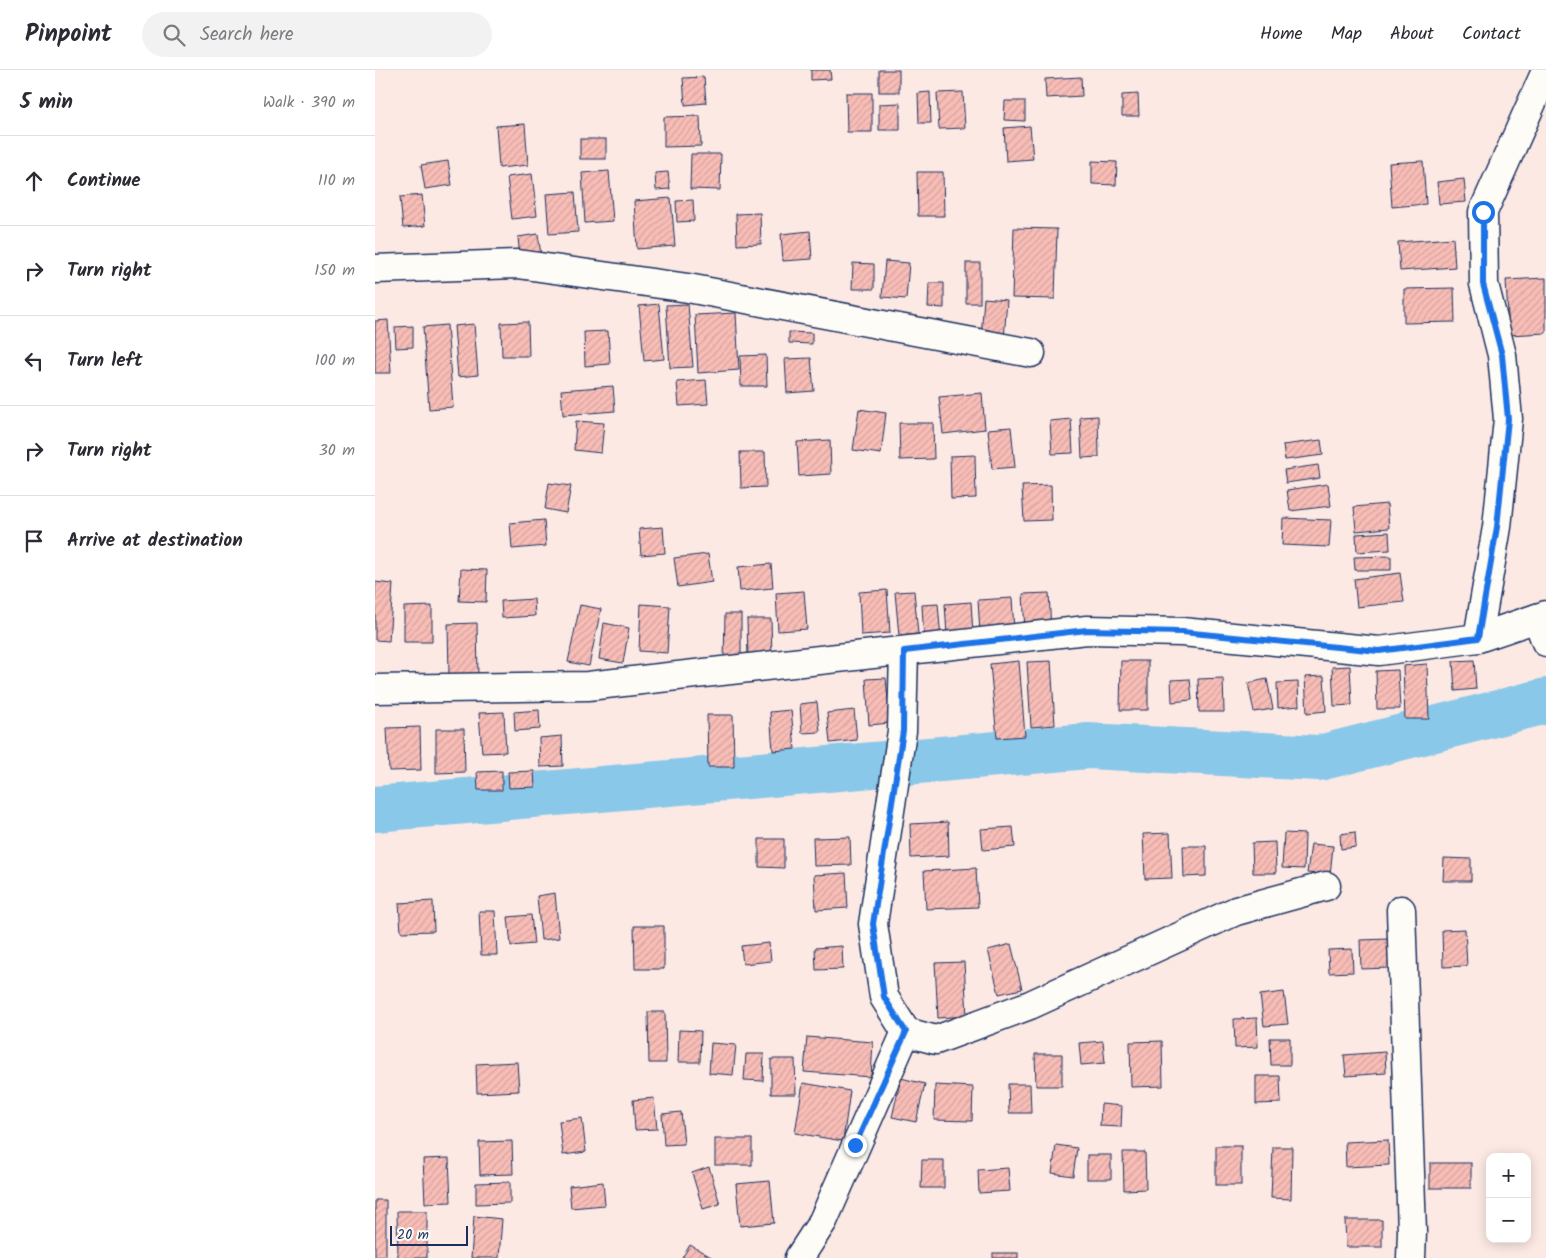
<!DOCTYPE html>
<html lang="en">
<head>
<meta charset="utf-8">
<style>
	:root { --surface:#fff; --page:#f2f2f3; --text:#2b2b33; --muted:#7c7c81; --line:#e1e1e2 }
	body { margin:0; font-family:Kalam,sans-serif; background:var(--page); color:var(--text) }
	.controls { position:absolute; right:15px; bottom:15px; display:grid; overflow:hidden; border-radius:10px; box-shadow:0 2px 12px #0003 }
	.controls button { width:45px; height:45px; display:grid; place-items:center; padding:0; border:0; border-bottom:1px solid var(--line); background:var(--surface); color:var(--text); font:25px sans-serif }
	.scale { position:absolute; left:15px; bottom:12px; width:78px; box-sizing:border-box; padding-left:5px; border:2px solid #1b2f5e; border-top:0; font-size:14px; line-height:18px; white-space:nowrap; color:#1b2f5e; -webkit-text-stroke:4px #fdfcf7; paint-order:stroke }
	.stop { position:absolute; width:15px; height:15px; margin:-11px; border:4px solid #1a73e8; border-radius:50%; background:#fff }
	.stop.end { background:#1a73e8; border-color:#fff; box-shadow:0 1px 5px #0008 }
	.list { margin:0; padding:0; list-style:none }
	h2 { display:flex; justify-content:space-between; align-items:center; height:65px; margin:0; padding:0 20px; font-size:21px }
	h2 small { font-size:16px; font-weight:400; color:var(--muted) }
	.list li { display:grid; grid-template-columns:32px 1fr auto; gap:15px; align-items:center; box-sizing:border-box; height:90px; padding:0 20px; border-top:1px solid var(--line) }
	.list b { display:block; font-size:19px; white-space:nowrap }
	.list em { font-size:16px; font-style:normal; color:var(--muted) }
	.icon { flex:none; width:28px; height:28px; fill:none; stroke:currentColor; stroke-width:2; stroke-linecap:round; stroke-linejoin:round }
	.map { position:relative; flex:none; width:1171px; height:1188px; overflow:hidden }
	header { display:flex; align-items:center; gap:30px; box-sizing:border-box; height:70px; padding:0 25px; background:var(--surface); border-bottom:1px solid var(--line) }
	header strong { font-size:24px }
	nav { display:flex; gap:28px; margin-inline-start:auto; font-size:18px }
	.search { width:350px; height:45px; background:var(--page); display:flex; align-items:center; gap:12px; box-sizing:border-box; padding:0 18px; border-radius:28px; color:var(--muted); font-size:19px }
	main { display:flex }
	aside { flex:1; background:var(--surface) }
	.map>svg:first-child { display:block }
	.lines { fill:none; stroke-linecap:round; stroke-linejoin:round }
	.river { stroke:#8ac8ea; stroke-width:46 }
	.building { fill:url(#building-hatch); stroke:#1b2f5e }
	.minor-casing { stroke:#1b2f5e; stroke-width:31 }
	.minor { stroke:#fdfcf7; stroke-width:28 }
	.route { stroke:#1a73e8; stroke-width:6 }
</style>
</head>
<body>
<header>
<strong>Pinpoint</strong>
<div class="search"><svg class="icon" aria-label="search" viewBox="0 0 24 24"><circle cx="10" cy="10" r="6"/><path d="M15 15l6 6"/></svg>Search here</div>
<nav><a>Home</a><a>Map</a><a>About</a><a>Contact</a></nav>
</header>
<main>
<aside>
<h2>5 min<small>Walk · 390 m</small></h2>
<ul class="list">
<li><svg class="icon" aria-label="ahead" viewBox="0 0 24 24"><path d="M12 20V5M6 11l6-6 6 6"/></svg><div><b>Continue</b></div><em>110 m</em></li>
<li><svg class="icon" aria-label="right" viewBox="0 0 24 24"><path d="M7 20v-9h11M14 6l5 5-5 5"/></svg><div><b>Turn right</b></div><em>150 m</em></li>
<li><svg class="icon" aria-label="left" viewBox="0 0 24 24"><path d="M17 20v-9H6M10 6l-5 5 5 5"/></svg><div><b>Turn left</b></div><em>100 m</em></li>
<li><svg class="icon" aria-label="right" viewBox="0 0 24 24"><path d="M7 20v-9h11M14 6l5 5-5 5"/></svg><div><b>Turn right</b></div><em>30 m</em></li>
<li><svg class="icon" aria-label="arrive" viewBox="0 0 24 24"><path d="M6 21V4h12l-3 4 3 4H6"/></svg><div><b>Arrive at destination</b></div></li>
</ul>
</aside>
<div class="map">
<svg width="1171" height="1188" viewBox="0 0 1171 1188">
	<defs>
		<pattern id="building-hatch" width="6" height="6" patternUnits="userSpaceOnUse" patternTransform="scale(1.25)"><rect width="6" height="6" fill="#f8bdb6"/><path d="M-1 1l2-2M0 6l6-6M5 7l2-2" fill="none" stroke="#d4a39f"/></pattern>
	</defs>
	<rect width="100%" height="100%" fill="#fce9e4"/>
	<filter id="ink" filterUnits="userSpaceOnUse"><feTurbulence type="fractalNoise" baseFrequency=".02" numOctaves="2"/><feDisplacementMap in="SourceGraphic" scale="10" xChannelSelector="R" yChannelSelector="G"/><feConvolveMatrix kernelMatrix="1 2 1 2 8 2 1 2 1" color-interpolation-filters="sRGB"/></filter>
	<g filter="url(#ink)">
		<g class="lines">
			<polyline class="river" points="0,739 713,676 944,688 1171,631"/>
		</g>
		<g class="building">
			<polygon points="436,0 455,0 456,9 436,10"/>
			<rect x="504" y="0" width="20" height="22"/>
			<polygon points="329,7 331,33 310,35 308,8"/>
			<polygon points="706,7 707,26 671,28 670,9"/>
			<polygon points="555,22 556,53 544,53 543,23"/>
			<polygon points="588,22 590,58 564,59 562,23"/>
			<polygon points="471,23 497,23 497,62 472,62"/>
			<polygon points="763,24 764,46 747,46 747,25"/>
			<polygon points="630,31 650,31 650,51 629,50"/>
			<polygon points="525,33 525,60 504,60 504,34"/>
			<polygon points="325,46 326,76 289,77 289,47"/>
			<polygon points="150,54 153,95 124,98 121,56"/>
			<polygon points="655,56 658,89 631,91 629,58"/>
			<rect x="205" y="69" width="26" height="20"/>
			<polygon points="316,84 346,84 345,120 315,119"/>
			<polygon points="73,91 77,115 50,119 46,95"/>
			<polygon points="717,91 742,92 741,115 717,114"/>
			<polygon points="1048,91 1051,134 1017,137 1014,93"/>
			<polygon points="234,101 238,151 210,153 207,103"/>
			<polygon points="293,102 295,119 281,120 280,103"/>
			<polygon points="542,102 568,102 569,146 543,146"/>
			<polygon points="157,104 162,146 137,149 132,107"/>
			<polygon points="1089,109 1091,132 1064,134 1062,112"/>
			<polygon points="200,122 203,162 174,164 171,124"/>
			<polygon points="47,125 50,156 28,158 25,127"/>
			<polygon points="296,128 300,176 262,179 259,131"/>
			<polygon points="318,130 319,151 302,152 301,131"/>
			<polygon points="385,143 386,174 362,175 361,144"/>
			<polygon points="639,158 682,159 680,229 637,228"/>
			<polygon points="435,161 437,189 408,191 406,164"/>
			<polygon points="163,164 166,185 145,188 143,167"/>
			<polygon points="1078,168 1080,197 1025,201 1023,172"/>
			<polygon points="510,191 534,193 531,229 507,227"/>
			<polygon points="478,193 499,194 499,219 477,219"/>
			<rect x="591" y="193" width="14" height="40"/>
			<polygon points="1171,208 1171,263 1134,265 1131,210"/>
			<polygon points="554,213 569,213 569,238 553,237"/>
			<polygon points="1079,218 1080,252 1029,253 1029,219"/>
			<polygon points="609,228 632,230 629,269 606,267"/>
			<polygon points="284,234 289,289 269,291 264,236"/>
			<polygon points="313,234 318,297 295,298 291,235"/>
			<polygon points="361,243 364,300 323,303 320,245"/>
			<polygon points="13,250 16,303 0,303 0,251"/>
			<polygon points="153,252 154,286 127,286 126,253"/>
			<polygon points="99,254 103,305 83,307 79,256"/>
			<polygon points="72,255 78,337 54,339 48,257"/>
			<polygon points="38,256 38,277 21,278 20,257"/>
			<polygon points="233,261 235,294 210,296 209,262"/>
			<polygon points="414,262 437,263 437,274 414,273"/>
			<polygon points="391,285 392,316 366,316 365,286"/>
			<polygon points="436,288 439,321 412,323 410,289"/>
			<polygon points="331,310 333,334 304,336 302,312"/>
			<polygon points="238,316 240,341 188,345 186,320"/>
			<polygon points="607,323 610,359 568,364 564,327"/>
			<polygon points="484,339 511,343 506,384 478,380"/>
			<polygon points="723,346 724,387 707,388 705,347"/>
			<polygon points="696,349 698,383 677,384 675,351"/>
			<polygon points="201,351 229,353 226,383 199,380"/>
			<polygon points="524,353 558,353 559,389 525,390"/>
			<polygon points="636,357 640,397 617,399 613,359"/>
			<polygon points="455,370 456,404 424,406 422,372"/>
			<polygon points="946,370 948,385 910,390 908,375"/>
			<polygon points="365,382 390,382 391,417 366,418"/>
			<polygon points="600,385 601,428 576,429 575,386"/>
			<polygon points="943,395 945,408 911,413 909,400"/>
			<polygon points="174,413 196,416 191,443 170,439"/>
			<polygon points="953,414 956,436 915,441 912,420"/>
			<polygon points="676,415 677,450 649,451 647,416"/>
			<polygon points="1012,434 1014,458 981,461 979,437"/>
			<polygon points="908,448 956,450 954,477 907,475"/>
			<polygon points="169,450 171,476 137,479 135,453"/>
			<polygon points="288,457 290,483 266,485 264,459"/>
			<polygon points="1014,462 1015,480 982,482 981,464"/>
			<polygon points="333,484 337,512 303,517 299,488"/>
			<polygon points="1016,486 1016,500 980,500 979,487"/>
			<polygon points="396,494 398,518 365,521 363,497"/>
			<polygon points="86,499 112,500 111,532 84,531"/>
			<polygon points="1025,503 1029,532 982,537 979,509"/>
			<polygon points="0,512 18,514 14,571 0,570"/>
			<polygon points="512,520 515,563 486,565 484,522"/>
			<polygon points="429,521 432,559 403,561 401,523"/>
			<polygon points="539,521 543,564 524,566 520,522"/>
			<polygon points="674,523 676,560 650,561 648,524"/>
			<polygon points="637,528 639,561 605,563 603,530"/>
			<polygon points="159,529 160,546 127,548 126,531"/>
			<polygon points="596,532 598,564 572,566 570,534"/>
			<polygon points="266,534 295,536 292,583 264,581"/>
			<polygon points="563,534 566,569 549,571 547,535"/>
			<polygon points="205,535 226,539 214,596 193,592"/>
			<polygon points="57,536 57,572 29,572 29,537"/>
			<polygon points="350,544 366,544 366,591 349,591"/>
			<polygon points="372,549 396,549 397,588 373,589"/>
			<polygon points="102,553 103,606 74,606 73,554"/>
			<polygon points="229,553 254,558 248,593 224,589"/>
			<polygon points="1099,590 1101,619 1080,621 1078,591"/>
			<polygon points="644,591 650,666 622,668 615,594"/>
			<polygon points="676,591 680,655 656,657 652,592"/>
			<polygon points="746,591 773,591 773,640 745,640"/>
			<polygon points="1052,594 1054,649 1030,649 1028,596"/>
			<polygon points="975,596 977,635 959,636 957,597"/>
			<polygon points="1023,600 1025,639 1002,639 1001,601"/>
			<polygon points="949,606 951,641 932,643 930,607"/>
			<polygon points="511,608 515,653 494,655 491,609"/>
			<polygon points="848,608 849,642 824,642 823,609"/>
			<polygon points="815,609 817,630 797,632 796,610"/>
			<polygon points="892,609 898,639 879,642 873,613"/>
			<polygon points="923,612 924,636 903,638 902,613"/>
			<polygon points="442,632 445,662 427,663 425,634"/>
			<polygon points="164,640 165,659 140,661 139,642"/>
			<polygon points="416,640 420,679 398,681 395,642"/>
			<polygon points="479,640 482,670 455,673 452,643"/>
			<polygon points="129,642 131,682 107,683 104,643"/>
			<polygon points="332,645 358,645 359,697 333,697"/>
			<polygon points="45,657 46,700 14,701 12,658"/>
			<polygon points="61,659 89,659 90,702 61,703"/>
			<polygon points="187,666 188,696 165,697 164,668"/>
			<polygon points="127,701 127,720 103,720 102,702"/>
			<polygon points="159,701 160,717 134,718 133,702"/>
			<polygon points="573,752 574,786 536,788 535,754"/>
			<polygon points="638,757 640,777 608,780 606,759"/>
			<polygon points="980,762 981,777 966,779 965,764"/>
			<polygon points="795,763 797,808 770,809 768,764"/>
			<polygon points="909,763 930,764 929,799 907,798"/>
			<polygon points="475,767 476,795 439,796 438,768"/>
			<polygon points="384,769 409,769 409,798 384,797"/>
			<polygon points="900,772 901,803 878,803 877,773"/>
			<polygon points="936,774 958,776 955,805 932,803"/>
			<polygon points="808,776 831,776 831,806 809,807"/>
			<polygon points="1069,788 1096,789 1096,811 1068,811"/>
			<polygon points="601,798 603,837 551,839 549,801"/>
			<polygon points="471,803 473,838 441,840 439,805"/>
			<polygon points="180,823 184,868 166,870 162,826"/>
			<polygon points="58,831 59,861 26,862 24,833"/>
			<polygon points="104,841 120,841 122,885 106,885"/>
			<polygon points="156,845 159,874 136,876 133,847"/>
			<polygon points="259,856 289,856 289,899 260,899"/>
			<polygon points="1090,859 1092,896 1068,897 1067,860"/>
			<polygon points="1014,869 1015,898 986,899 985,870"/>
			<polygon points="394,873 396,891 368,894 366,876"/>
			<polygon points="636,874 647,919 624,924 613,880"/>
			<polygon points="467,876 468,899 441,900 440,878"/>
			<polygon points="977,879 978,902 954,903 953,880"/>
			<polygon points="589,892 592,946 563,948 560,893"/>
			<polygon points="909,922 913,954 889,956 885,925"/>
			<polygon points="273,942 290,942 291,993 274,993"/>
			<polygon points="882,948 883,977 860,978 859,949"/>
			<polygon points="304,960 326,961 325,992 303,992"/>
			<polygon points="432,967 498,972 496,1007 429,1002"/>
			<polygon points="895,968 915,968 915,995 896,995"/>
			<polygon points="728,971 730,993 706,995 704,973"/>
			<polygon points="787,971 788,1016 756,1017 755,972"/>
			<polygon points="336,973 361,975 358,1005 334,1003"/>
			<polygon points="1010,982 1011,1003 971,1006 969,985"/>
			<polygon points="371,984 389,984 388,1011 369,1010"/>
			<polygon points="660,984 687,984 687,1016 661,1016"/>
			<polygon points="396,989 420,989 421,1024 396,1024"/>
			<polygon points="142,992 144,1021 102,1023 101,994"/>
			<polygon points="881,1006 905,1006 906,1033 881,1034"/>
			<polygon points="526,1008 550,1014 541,1052 517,1047"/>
			<polygon points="428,1013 475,1021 468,1071 420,1063"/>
			<polygon points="633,1014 655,1014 656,1043 634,1043"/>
			<polygon points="560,1015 598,1017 597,1051 559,1050"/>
			<polygon points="279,1028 282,1059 260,1060 258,1030"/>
			<polygon points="726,1034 747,1036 746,1057 725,1056"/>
			<polygon points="306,1042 309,1074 289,1075 287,1044"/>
			<polygon points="207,1048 211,1082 188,1085 184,1051"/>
			<rect x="340" y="1069" width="37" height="26"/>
			<polygon points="1013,1070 1014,1095 971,1097 970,1072"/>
			<polygon points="137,1071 138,1104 105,1105 104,1072"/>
			<polygon points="681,1075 702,1078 698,1106 677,1103"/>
			<rect x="841" y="1076" width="25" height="39"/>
			<polygon points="898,1077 917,1077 916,1129 896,1128"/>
			<polygon points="748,1082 770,1082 771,1119 749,1120"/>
			<rect x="712" y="1085" width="24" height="24"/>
			<polygon points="74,1088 76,1132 50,1133 48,1089"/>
			<polygon points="547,1090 569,1090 569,1118 546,1118"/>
			<rect x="1055" y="1093" width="41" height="25"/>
			<polygon points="334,1097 345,1134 328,1139 317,1103"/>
			<polygon points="633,1098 635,1121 604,1123 603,1100"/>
			<polygon points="395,1111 399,1153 365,1156 361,1114"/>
			<polygon points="135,1112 135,1133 101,1134 101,1113"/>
			<polygon points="228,1112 230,1135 196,1138 194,1116"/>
			<polygon points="0,1130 11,1130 11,1186 0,1187"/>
			<polygon points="22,1141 52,1141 52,1188 23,1188"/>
			<polygon points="99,1146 127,1149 124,1188 96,1188"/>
			<polygon points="970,1150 1007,1150 1007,1177 971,1177"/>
			<polygon points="315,1175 338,1188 307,1188"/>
			<rect x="618" y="1183" width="25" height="5"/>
		</g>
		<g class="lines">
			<g class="minor-casing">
				<g id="minor">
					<polyline points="0,199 143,194 313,218 656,283"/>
					<polyline points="1162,548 1171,572"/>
					<polyline points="1103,568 1122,457 1133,349 1127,285 1109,214 1108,142 1171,1"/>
					<polyline points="529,581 527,661 498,854 509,927 531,962 561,970 655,935 861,841 951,816"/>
					<polyline points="0,619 213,616 712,560 807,562 1004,581 1103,568 1171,545"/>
					<polyline points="1026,840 1037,1162 1036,1188"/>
					<polyline points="424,1188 448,1151 531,962"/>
				</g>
			</g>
			<use href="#minor" class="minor"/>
		</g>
	</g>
	<g class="lines" filter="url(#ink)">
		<polyline class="route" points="480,1075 531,962 509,927 498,854 528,661 529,581 712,560 807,562 1004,581 1103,568 1122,457 1133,349 1127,285 1108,214 1108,142"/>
	</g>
</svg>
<div class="controls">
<button>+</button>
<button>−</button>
</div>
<div class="scale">20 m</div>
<div class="stop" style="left:1108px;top:142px"></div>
<div class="stop end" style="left:480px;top:1075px"></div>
</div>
</main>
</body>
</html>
